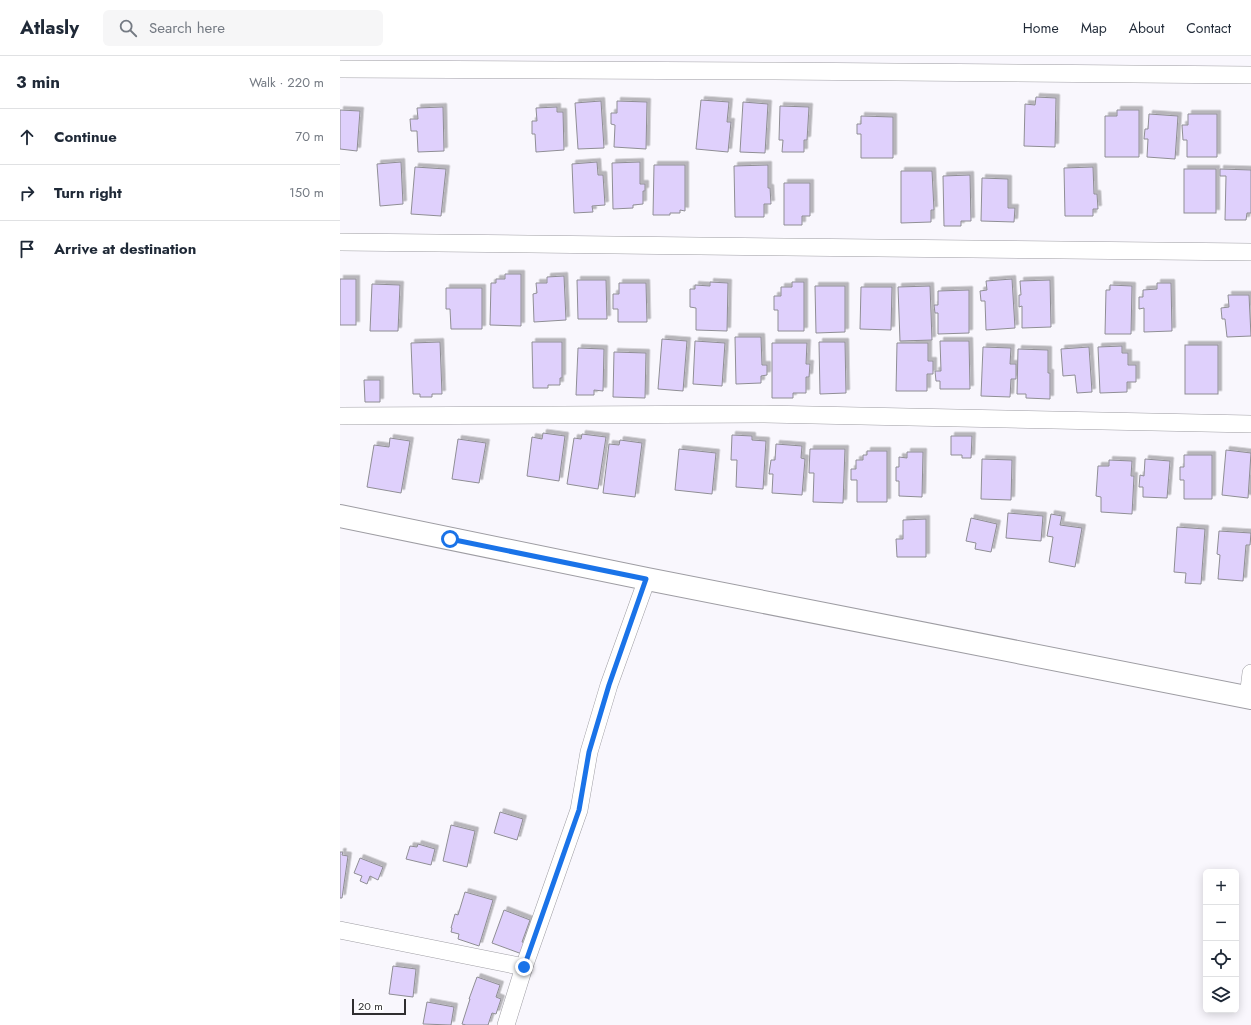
<!DOCTYPE html>
<html lang="en">
<head>
<meta charset="utf-8">
<style>
	:root { --surface:#fff; --page:#f6f6f7; --text:#1f2937; --muted:#747a83; --line:#e0e1e3 }
	body { margin:0; font-family:Jost,sans-serif; background:var(--page); color:var(--text) }
	.controls { position:absolute; right:12px; bottom:12px; display:grid; overflow:hidden; border-radius:6px; box-shadow:0 2px 10px #0003 }
	.controls button { width:36px; height:36px; display:grid; place-items:center; padding:0; border:0; border-bottom:1px solid var(--line); background:var(--surface); color:var(--text); font:20px sans-serif }
	.scale { position:absolute; left:12px; bottom:10px; width:54px; box-sizing:border-box; padding-left:4px; border:2px solid #2f2e30; border-top:0; font-size:11px; line-height:14px; white-space:nowrap; color:#2f2e30; -webkit-text-stroke:3px #fff; paint-order:stroke }
	.stop { position:absolute; width:12px; height:12px; margin:-9px; border:3px solid #1a73e8; border-radius:50%; background:#fff }
	.stop.end { background:#1a73e8; border-color:#fff; box-shadow:0 1px 4px #0008 }
	.list { margin:0; padding:0; list-style:none }
	h2 { display:flex; justify-content:space-between; align-items:center; height:52px; margin:0; padding:0 16px; font-size:17px }
	h2 small { font-size:13px; font-weight:400; color:var(--muted) }
	.list li { display:grid; grid-template-columns:26px 1fr auto; gap:12px; align-items:center; box-sizing:border-box; height:56px; padding:0 16px; border-top:1px solid var(--line) }
	.list b { display:block; font-size:15px; white-space:nowrap }
	.list em { font-size:13px; font-style:normal; color:var(--muted) }
	.icon { flex:none; width:22px; height:22px; fill:none; stroke:currentColor; stroke-width:2; stroke-linecap:round; stroke-linejoin:round }
	.map { position:relative; flex:none; width:911px; height:969px; overflow:hidden }
	header { display:flex; align-items:center; gap:24px; box-sizing:border-box; height:56px; padding:0 20px; background:var(--surface); border-bottom:1px solid var(--line) }
	header strong { font-size:19px }
	nav { display:flex; gap:22px; margin-inline-start:auto; font-size:14px }
	.search { width:280px; height:36px; background:var(--page); display:flex; align-items:center; gap:10px; box-sizing:border-box; padding:0 14px; border-radius:6px; color:var(--muted); font-size:15px }
	main { display:flex }
	aside { flex:1; background:var(--surface) }
	.map>svg:first-child { display:block }
	.building { fill:#dfd0fc; stroke:#8f8e94; filter:url(#shadow) }
	.lines { fill:none; stroke-linecap:round; stroke-linejoin:round }
	.minor-casing { stroke:#9e9da3; stroke-width:18 }
	.primary-casing { stroke:#9e9da3; stroke-width:24 }
	.minor { stroke:#fff; stroke-width:17 }
	.primary { stroke:#fff; stroke-width:22 }
	.route { stroke:#1a73e8; stroke-width:5 }
</style>
</head>
<body>
<header>
<strong>Atlasly</strong>
<div class="search"><svg class="icon" aria-label="search" viewBox="0 0 24 24"><circle cx="10" cy="10" r="6"/><path d="M15 15l6 6"/></svg>Search here</div>
<nav><a>Home</a><a>Map</a><a>About</a><a>Contact</a></nav>
</header>
<main>
<aside>
<h2>3 min<small>Walk · 220 m</small></h2>
<ul class="list">
<li><svg class="icon" aria-label="ahead" viewBox="0 0 24 24"><path d="M12 20V5M6 11l6-6 6 6"/></svg><div><b>Continue</b></div><em>70 m</em></li>
<li><svg class="icon" aria-label="right" viewBox="0 0 24 24"><path d="M7 20v-9h11M14 6l5 5-5 5"/></svg><div><b>Turn right</b></div><em>150 m</em></li>
<li><svg class="icon" aria-label="arrive" viewBox="0 0 24 24"><path d="M6 21V4h12l-3 4 3 4H6"/></svg><div><b>Arrive at destination</b></div></li>
</ul>
</aside>
<div class="map">
<svg width="911" height="969" viewBox="0 0 911 969">
	<defs>
		<filter id="shadow"><feDropShadow dx="3.5" dy="-3.5" stdDeviation="0" flood-color="#0004"/></filter>
	</defs>
	<rect width="100%" height="100%" fill="#f9f7fd"/>
	<g class="building">
		<polygon points="696,41 716,42 715,91 684,90 685,48 695,49"/>
		<polygon points="361,44 389,46 387,66 391,66 388,96 356,93"/>
		<polygon points="261,45 264,92 238,93 235,47"/>
		<polygon points="277,45 307,46 306,93 274,91 275,69 271,68 271,57 277,57"/>
		<polygon points="403,46 428,48 425,97 400,96"/>
		<polygon points="440,50 469,51 467,84 464,84 464,96 442,96 443,84 439,84"/>
		<polygon points="103,51 104,95 78,96 77,75 71,75 70,63 78,63 77,52"/>
		<polygon points="217,51 217,56 223,56 224,94 196,96 195,78 192,78 192,65 197,65 196,52"/>
		<polygon points="0,54 20,55 17,95 0,93"/>
		<polygon points="777,54 799,54 799,101 765,101 765,60 777,60"/>
		<polygon points="809,58 838,60 835,103 807,101 808,83 804,83 805,73 808,73"/>
		<polygon points="848,58 877,58 877,101 847,101 847,84 843,84 842,69 848,69"/>
		<polygon points="521,60 553,61 553,102 521,102 521,78 517,78 517,68 521,68"/>
		<polygon points="61,106 63,148 40,150 37,108"/>
		<polygon points="257,106 258,119 263,119 265,149 252,150 253,156 234,157 232,108"/>
		<polygon points="300,106 300,128 305,128 305,135 303,135 303,148 293,149 293,152 273,153 272,107"/>
		<polygon points="314,109 345,109 345,155 340,154 340,157 330,157 330,159 313,159"/>
		<polygon points="428,109 428,132 430,132 431,148 424,148 424,161 395,161 394,110"/>
		<polygon points="75,111 106,113 101,160 71,158"/>
		<polygon points="753,111 754,138 757,138 758,153 753,153 753,160 725,160 724,112"/>
		<rect x="844" y="113" width="32" height="44"/>
		<polygon points="880,113 911,114 911,157 907,157 906,164 885,164 886,120 880,120"/>
		<polygon points="561,115 592,115 594,154 591,154 591,166 561,167"/>
		<polygon points="630,119 631,165 621,165 621,170 604,170 603,120"/>
		<polygon points="642,122 668,123 668,152 675,152 674,166 641,165"/>
		<polygon points="444,127 470,127 470,160 462,160 462,169 444,169"/>
		<polygon points="165,218 181,218 181,270 150,269 151,227 156,227 156,223 165,223"/>
		<polygon points="224,220 226,264 194,266 193,238 197,237 196,227 207,227 207,221"/>
		<rect x="0" y="223" width="16" height="46"/>
		<polygon points="672,223 675,272 646,274 645,245 641,245 640,235 647,234 646,225"/>
		<polygon points="237,224 266,224 267,263 238,263"/>
		<polygon points="710,224 711,271 682,272 682,250 679,251 679,239 681,239 680,225"/>
		<polygon points="370,226 388,227 387,275 356,274 356,252 350,251 350,233 355,233 355,229 370,230"/>
		<polygon points="452,226 464,226 464,275 438,275 438,254 434,254 434,240 441,240 441,231 452,231"/>
		<polygon points="279,227 306,227 307,266 278,266 278,253 273,253 273,238 279,238"/>
		<polygon points="817,227 831,227 832,275 804,276 804,252 799,253 799,241 803,241 803,234 817,233"/>
		<polygon points="32,228 60,229 58,275 30,275"/>
		<polygon points="770,229 792,230 791,278 765,278 766,234 770,234"/>
		<polygon points="475,230 505,230 505,276 476,277"/>
		<polygon points="590,230 592,284 560,285 558,231"/>
		<polygon points="521,231 552,231 551,274 520,273"/>
		<polygon points="106,232 142,232 142,273 111,273 110,253 106,253"/>
		<polygon points="629,234 629,277 598,278 598,257 595,257 594,249 598,249 598,235"/>
		<polygon points="888,239 909,239 911,280 887,281 885,263 882,263 881,252 889,251"/>
		<polygon points="395,281 421,281 422,309 427,309 427,319 421,320 421,327 396,328"/>
		<polygon points="322,283 347,285 343,335 318,333"/>
		<polygon points="355,285 385,287 382,330 353,328"/>
		<polygon points="600,285 629,285 630,333 600,333 600,325 596,325 595,315 601,315"/>
		<polygon points="100,286 102,338 92,338 92,341 80,341 80,338 73,338 71,287"/>
		<polygon points="192,286 222,286 222,322 220,322 220,329 208,329 208,332 193,332"/>
		<polygon points="479,286 505,286 506,337 480,338"/>
		<polygon points="432,287 467,287 466,308 470,308 469,321 466,321 466,337 453,337 453,342 432,342"/>
		<polygon points="557,287 588,287 588,305 593,305 593,318 587,318 587,335 556,335"/>
		<rect x="845" y="289" width="33" height="49"/>
		<polygon points="782,290 782,297 788,297 788,309 796,309 796,326 787,326 787,336 760,337 758,291"/>
		<polygon points="643,291 671,292 670,308 676,308 676,323 671,323 670,341 641,340"/>
		<polygon points="749,291 752,336 737,337 735,319 723,320 721,293"/>
		<polygon points="238,292 264,293 263,335 254,334 254,339 236,339"/>
		<polygon points="678,293 708,294 708,317 710,317 710,343 686,342 686,338 677,338"/>
		<polygon points="274,296 306,297 305,342 273,341"/>
		<polygon points="24,324 40,324 40,346 25,346"/>
		<polygon points="203,377 225,380 219,425 187,420 192,381 202,383"/>
		<polygon points="242,378 266,381 258,433 227,428 234,382 241,383"/>
		<polygon points="392,379 412,380 412,384 426,385 423,433 396,431 397,404 391,404"/>
		<polygon points="611,380 632,380 631,402 622,402 622,399 611,399"/>
		<polygon points="50,382 70,385 61,437 27,431 34,389 49,391"/>
		<polygon points="118,383 146,387 139,427 112,423"/>
		<polygon points="280,384 302,387 295,441 263,437 269,388 279,389"/>
		<polygon points="436,388 462,390 461,402 465,403 462,439 432,437 433,418 429,418 431,404 435,404"/>
		<polygon points="339,393 376,397 372,438 335,434"/>
		<polygon points="470,393 505,393 503,447 473,446 474,417 469,417"/>
		<polygon points="886,394 911,397 908,442 882,439"/>
		<polygon points="527,395 547,395 547,446 517,446 517,424 511,424 511,413 516,413 516,404 523,404 523,399 527,399"/>
		<polygon points="567,396 583,396 582,441 559,440 559,425 556,425 556,411 559,411 559,401 567,402"/>
		<polygon points="844,399 872,399 872,443 844,443 844,424 840,424 840,411 844,411"/>
		<polygon points="642,403 672,404 671,444 641,443"/>
		<polygon points="805,403 830,405 827,442 803,441 803,431 799,431 800,419 804,420"/>
		<polygon points="769,404 792,405 791,420 794,420 792,458 761,456 761,441 756,440 758,410 769,410"/>
		<polygon points="668,457 703,460 701,485 666,482"/>
		<polygon points="711,458 722,460 720,469 742,472 735,511 709,506 713,481 707,480"/>
		<polygon points="631,462 657,468 651,496 635,493 636,487 626,485"/>
		<polygon points="586,463 586,501 557,501 556,483 563,483 563,464"/>
		<polygon points="837,471 865,473 861,528 845,527 846,517 834,516"/>
		<polygon points="879,475 911,477 910,489 906,489 903,525 878,523 880,499 877,498"/>
		<polygon points="160,756 183,763 177,784 154,777"/>
		<polygon points="111,769 135,775 127,811 103,805"/>
		<polygon points="78,788 95,793 91,809 66,803 70,790 77,791"/>
		<polygon points="0,796 3,796 2,799 8,800 2,842 0,842"/>
		<polygon points="20,802 43,811 38,824 30,820 27,828 20,825 22,820 14,817"/>
		<polygon points="125,836 153,844 139,890 118,883 119,878 111,876 112,872 111,872 115,858 118,859"/>
		<polygon points="164,854 190,864 182,886 186,887 182,898 152,887"/>
		<polygon points="53,910 76,913 73,941 49,938"/>
		<polygon points="137,921 160,929 156,941 161,943 156,958 152,957 148,969 126,969 122,968 130,943 129,943"/>
		<polygon points="87,946 114,951 111,969 83,968"/>
	</g>
	<g class="lines">
		<g class="minor-casing">
			<g id="minor">
				<polyline points="0,13 435,15 911,19"/>
				<polyline points="0,186 911,196"/>
				<polyline points="0,360 424,358 911,368"/>
				<polyline points="908,641 911,617"/>
				<polyline points="0,874 184,911"/>
				<polyline points="166,969 184,911 239,754 249,696 269,629 307,523"/>
			</g>
		</g>
		<g class="primary-casing">
			<polyline id="primary" points="0,460 307,523 911,642"/>
		</g>
		<use href="#minor" class="minor"/>
		<use href="#primary" class="primary"/>
	</g>
	<g class="lines">
		<polyline class="route" points="110,483 306,523 269,629 249,696 239,754 184,911"/>
	</g>
</svg>
<div class="controls">
<button>+</button>
<button>−</button>
<button><svg class="icon" aria-label="locate" viewBox="0 0 24 24"><circle cx="12" cy="12" r="6"/><path d="M12 2v4M12 18v4M2 12h4M18 12h4"/></svg></button>
<button><svg class="icon" aria-label="layers" viewBox="0 0 24 24"><path d="M12 4l9 5-9 5-9-5zM3 14l9 5 9-5"/></svg></button>
</div>
<div class="scale">20 m</div>
<div class="stop" style="left:110px;top:483px"></div>
<div class="stop end" style="left:184px;top:911px"></div>
</div>
</main>
</body>
</html>
